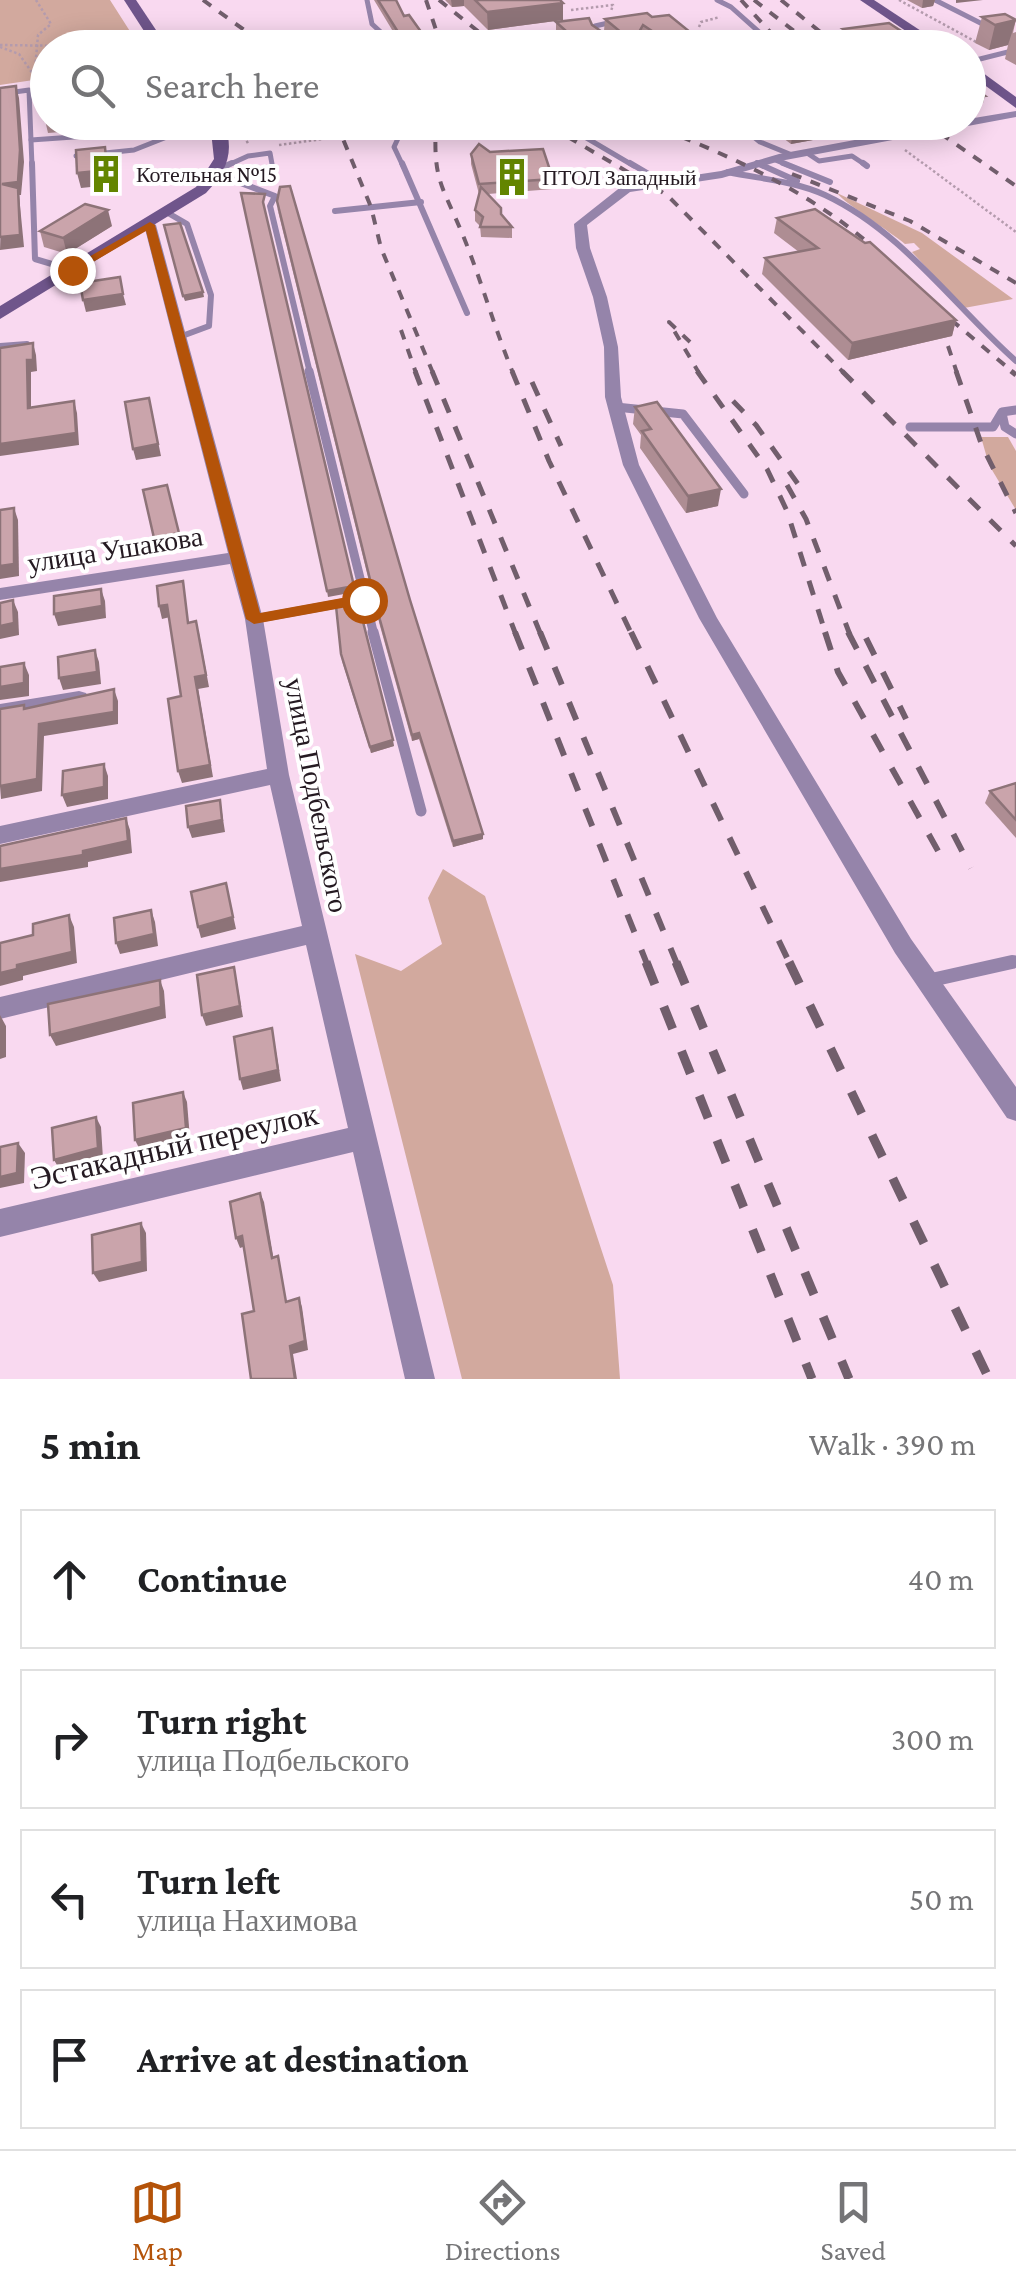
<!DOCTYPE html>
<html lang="en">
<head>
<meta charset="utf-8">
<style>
	:root { --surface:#fff; --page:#f6f6f6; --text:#202124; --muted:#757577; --line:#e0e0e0; --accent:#b45309 }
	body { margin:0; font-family:"Crimson Pro",serif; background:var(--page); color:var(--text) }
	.stop { position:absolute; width:30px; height:30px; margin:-22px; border:8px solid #b45309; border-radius:50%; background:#fff }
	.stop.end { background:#b45309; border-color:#fff; box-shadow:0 2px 10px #0008 }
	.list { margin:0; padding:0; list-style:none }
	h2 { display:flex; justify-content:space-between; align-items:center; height:130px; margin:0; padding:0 40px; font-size:42px }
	h2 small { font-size:32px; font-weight:400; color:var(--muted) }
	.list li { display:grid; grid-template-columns:65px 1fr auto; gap:30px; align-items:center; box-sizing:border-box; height:140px; margin:0 20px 20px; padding:0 20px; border:2px solid var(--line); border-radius:0px }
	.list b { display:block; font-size:38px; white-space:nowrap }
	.list p { margin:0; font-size:32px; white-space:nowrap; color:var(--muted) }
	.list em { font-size:32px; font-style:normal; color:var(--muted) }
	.icon { flex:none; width:55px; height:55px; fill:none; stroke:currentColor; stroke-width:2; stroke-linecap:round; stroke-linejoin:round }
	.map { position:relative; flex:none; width:1016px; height:1379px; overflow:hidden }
	.search { position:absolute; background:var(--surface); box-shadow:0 5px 25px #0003; left:30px; right:30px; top:30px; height:110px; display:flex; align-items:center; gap:25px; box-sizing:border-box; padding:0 35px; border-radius:55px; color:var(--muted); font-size:38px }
	.sheet { height:770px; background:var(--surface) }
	nav { display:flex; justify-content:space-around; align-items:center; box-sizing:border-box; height:140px; border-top:2px solid var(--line); background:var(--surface); font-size:28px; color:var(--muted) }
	nav a { display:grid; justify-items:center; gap:5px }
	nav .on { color:var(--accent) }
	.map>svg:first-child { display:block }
	.green { fill:#d2a99e }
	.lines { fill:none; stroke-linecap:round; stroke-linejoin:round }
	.path { stroke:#b49bad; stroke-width:2.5; stroke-dasharray:2.5 2.5; stroke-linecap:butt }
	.lane-far4 { stroke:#9584aa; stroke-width:5 }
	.lane-far3 { stroke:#9584aa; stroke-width:6 }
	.lane-far2 { stroke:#9584aa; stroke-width:9 }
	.lane-far1 { stroke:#9584aa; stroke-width:11 }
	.lane { stroke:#9584aa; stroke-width:14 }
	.street { fill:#9584aa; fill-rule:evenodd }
	.secondary { fill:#6f558b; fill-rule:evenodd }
	.rail-far3 { stroke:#715e6c; stroke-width:4; stroke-dasharray:10 10; stroke-linecap:butt }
	.rail-far2 { stroke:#715e6c; stroke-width:5; stroke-dasharray:15 15; stroke-linecap:butt }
	.rail-far1 { stroke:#715e6c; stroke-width:6; stroke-dasharray:19 19; stroke-linecap:butt }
	.rail { stroke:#715e6c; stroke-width:9; stroke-dasharray:24 24; stroke-linecap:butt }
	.wall { fill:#ae8d93 }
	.shaded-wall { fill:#8d7378 }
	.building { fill:#caa4ab; stroke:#8d7378; stroke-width:2.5; fill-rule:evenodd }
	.route { fill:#b45309 }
	.labels { text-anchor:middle; stroke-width:8; stroke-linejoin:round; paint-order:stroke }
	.far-poi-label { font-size:22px; fill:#251a22; stroke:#fff; text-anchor:start }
	.street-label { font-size:28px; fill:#251a22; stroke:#fff }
	.near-street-label { font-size:32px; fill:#251a22; stroke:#fff }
</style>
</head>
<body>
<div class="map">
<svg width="1016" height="1379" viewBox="0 0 1016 1379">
	<rect width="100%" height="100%" fill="#f9d9f0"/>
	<g class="green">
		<polygon points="0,0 110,0 140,47 48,48 47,78 0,85"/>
		<path d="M837,193L922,233L1013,299L964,308L912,252L920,249L914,243L905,244C891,232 844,203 837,193Z"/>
		<polygon points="981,437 1008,437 1016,451 1016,510 989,465"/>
		<polygon points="443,869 485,896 613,1285 620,1379 462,1379 355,954 401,971 442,944 428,898"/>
	</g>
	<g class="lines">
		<g class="path">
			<polyline points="899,0 978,43"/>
			<polyline points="571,10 613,5 611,11"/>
			<polyline points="699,27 701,22 720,17"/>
			<polyline points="0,45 143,47"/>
			<polyline points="0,47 19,54 33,74"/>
			<polyline points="34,82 38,35 51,24 36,0"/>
			<polyline points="428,125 447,122"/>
			<polyline points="239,128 249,145"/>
			<polyline points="279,145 388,130"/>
			<polyline points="905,150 1016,232"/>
		</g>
		<g class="lane-far4">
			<polyline points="367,0 372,24 398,48"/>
			<polyline points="717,0 731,7 777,48"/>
			<polyline points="935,0 1016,41"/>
			<polyline points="616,48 595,32 595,26 617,21"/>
			<polyline points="968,62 1016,50"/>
			<polyline points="0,94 29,90 32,166"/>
			<polyline points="470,122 486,127 573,130 634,166"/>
			<polyline points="735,122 760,142 792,155"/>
			<polyline points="823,122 830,128"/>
			<polyline points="883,122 909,134"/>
			<polyline points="31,140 187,129 211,122"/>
			<polyline points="807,153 819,161 852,156 867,166"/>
			<polyline points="76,156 134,150 182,131"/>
			<polyline points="773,159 790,166"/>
			<polyline points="757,163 763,166"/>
			<polyline points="226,166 248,156 270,153 272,164"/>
			<polyline points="403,166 394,147 400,134 415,122"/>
		</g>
		<g class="lane-far3">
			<polyline points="32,163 35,259 72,270"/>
			<polyline points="402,163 467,313"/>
			<polyline points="630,163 664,183"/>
			<polyline points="757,163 797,181"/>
			<polyline points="783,163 830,182"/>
			<polyline points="863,163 867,166"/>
			<polyline points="219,169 232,163"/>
			<path d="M728,172C760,179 795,181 825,195C902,231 954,306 1016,361"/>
			<polyline points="217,174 275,196 270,206 310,373"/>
			<polyline points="335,211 421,202"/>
			<polyline points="168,213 187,224 211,295 209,326 182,336"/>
			<polyline points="0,346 27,344"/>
		</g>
		<g class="lane-far2">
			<polyline points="309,371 374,635"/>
			<polyline points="616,407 683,414 744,494"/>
			<polyline points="1002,413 1005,427 1016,434"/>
			<polyline points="910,427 993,427 1002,412 1016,410"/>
			<polyline points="254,619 364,599"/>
		</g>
		<g class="lane-far1">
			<polyline points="373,632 421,811"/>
			<polyline points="1001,964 1016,961"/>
		</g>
		<polyline class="lane" points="927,981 1012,962"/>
		<g class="street">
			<polygon points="1016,111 1016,117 780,161 722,178 630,192 587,225 590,248 607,297 618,347 621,397 639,465 717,618 911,939 1016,1087 1016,1121 1007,1118 895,953 699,618 623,465 605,397 604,347 593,297 576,248 574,224 622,186 721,171 779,154 952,122 968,122 968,119"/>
			<polygon points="150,221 156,225 263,619 289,775 435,1379 405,1379 353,1152 0,1237 0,1209 348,1128 306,945 0,1019 0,997 302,926 270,785 0,844 0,826 267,769 245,619 230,564 0,600 0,588 228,553 144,225"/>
			<polygon points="79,691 86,693 89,698 86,703 0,718 0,704"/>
		</g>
		<g class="secondary">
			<polygon points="124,0 136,0 168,48 155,48"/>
			<polygon points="860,0 874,0 947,48 931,48"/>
			<polygon points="968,62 1016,97 1016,108 968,73"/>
			<path d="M210,122H224C235,152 227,171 206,193L0,319V306L196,187L214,159Z"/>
		</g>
		<g class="rail-far3">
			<polyline points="203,0 269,48"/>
			<polyline points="426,0 442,48"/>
			<polyline points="439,0 499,48"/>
			<polyline points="741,0 785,48"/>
			<polyline points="754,0 816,48"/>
			<polyline points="781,0 840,48"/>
			<polyline points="336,122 371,207 381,248 433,373"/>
			<path d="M436,122C433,180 441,183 462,233C481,279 494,327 513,373"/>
			<path d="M644,122C737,158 824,197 896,268"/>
			<polyline points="924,122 1016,186"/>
			<polyline points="568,137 667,195 844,373"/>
			<polyline points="792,174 910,221 1016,283"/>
			<polyline points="936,307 1014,373"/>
			<polyline points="401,330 416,373"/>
			<polyline points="690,342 669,322 699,373"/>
			<polyline points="948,346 957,373"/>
		</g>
		<g class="rail-far2">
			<polyline points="415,371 516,635"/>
			<polyline points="432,371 541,635"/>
			<polyline points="512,371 549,461 632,635"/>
			<polyline points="697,371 767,469 787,511 826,635"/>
			<polyline points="842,371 1016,546"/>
			<polyline points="956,371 982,446 1016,513"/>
			<polyline points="1011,371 1016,375"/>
			<polyline points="532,382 561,446"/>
			<polyline points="733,401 756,425 803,491"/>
			<polyline points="787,485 806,519 850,635"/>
		</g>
		<g class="rail-far1">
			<polyline points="515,632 647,964"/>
			<polyline points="540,632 677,964"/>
			<polyline points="631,632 790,964"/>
			<polyline points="825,632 838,672 947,867"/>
			<polyline points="848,632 971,868"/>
			<polyline points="866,638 906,719"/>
		</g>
		<g class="rail">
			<polyline points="646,962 812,1379"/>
			<polyline points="676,962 849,1379"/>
			<polyline points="789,962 989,1379"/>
		</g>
	</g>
	<g class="wall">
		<polygon points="374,0 396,0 404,16 424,36 424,44 418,45 418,48 403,48"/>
		<polygon points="445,0 560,0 563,20 488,30 464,6 452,7"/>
		<polygon points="907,0 935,0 933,6 922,8"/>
		<polygon points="647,13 690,41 707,48 570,48 556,34 556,22 592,25 617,42 604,31 605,19"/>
		<polygon points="982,17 1016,19 1013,33 1016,32 1016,65 1005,59 1008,45 989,50 975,43"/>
		<polygon points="843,29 927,48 860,48 842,36"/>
		<polygon points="48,77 48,122 110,122 111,128 48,133 45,120"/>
		<polygon points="750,122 810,122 815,127 813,140 791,144 775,132 764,133"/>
		<polygon points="490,152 553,179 553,189 488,194 501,214 512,227 512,238 481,237 480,226 475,221 475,210 479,194 471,164 471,154"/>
		<polygon points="277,207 410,600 483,834 483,839 453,847 419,739 412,741 380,626"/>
		<polygon points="777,218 865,243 956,320 952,336 848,360 762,274 765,258 799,252 774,233"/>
		<polygon points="112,226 67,254 44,247 40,231"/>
		<polygon points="635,407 718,506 686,513 640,448 641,435 633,424"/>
		<polygon points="336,606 394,746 371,753 342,661"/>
		<polygon points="1016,783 1016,838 985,803 990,791"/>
	</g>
	<g class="shaded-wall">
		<polygon points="451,0 464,0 464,6 452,7"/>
		<polygon points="923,0 935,0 933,6 922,8"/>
		<polygon points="956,0 983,0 956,3"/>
		<polygon points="563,3 563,20 488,30 487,12"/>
		<polygon points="1016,20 1008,45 989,50 995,25"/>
		<polygon points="424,36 424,44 418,45 418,48 410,48 415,37"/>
		<polygon points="586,40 585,48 576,48 577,41"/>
		<polygon points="16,86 19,98 24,162 21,195 19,195 24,247 0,250 2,184"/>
		<polygon points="985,96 983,103 968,105 968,98"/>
		<polygon points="765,122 776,122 775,132 764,133"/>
		<polygon points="815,127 813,140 791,144 793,130"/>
		<polygon points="105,147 109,163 110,185 81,188 77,173"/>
		<polygon points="108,210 112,226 67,254 63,238"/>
		<polygon points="203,292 204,297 185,301 183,296"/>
		<polygon points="123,294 126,305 86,312 83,300"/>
		<polygon points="956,320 952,336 848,360 852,343"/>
		<polygon points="33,343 36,355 37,371 31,372 31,419 28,408 27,360"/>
		<polygon points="149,398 161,456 136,460 133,449"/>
		<polygon points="74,401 77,413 79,445 0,456 0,444"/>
		<polygon points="721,489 718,506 686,513 688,496"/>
		<polygon points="14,508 18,520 19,576 0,579 0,566"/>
		<polygon points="179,533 182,545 158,550 154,538"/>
		<polygon points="354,586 355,592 328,597 327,591"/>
		<polygon points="101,589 105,601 106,618 58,626 54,614"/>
		<polygon points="13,600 18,612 19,635 0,639 0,626"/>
		<polygon points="167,605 170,617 162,619 159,606"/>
		<polygon points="199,633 209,687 198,689 213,777 182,783 178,771"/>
		<polygon points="95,650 99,662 101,684 63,690 59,678"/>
		<polygon points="24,663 29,675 29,696 0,700 0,687"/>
		<polygon points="114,689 118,701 118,724 44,736 42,791 1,799 0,786 39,724"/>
		<polygon points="419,733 419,739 412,741 412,735"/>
		<polygon points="393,740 394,746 371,753 370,747"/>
		<polygon points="104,764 108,776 108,799 67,807 62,795"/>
		<polygon points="220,800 225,832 192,838 188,827"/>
		<polygon points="126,818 130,830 132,853 88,862 88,867 0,882 0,869 83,851"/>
		<polygon points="483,834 483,839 453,847 453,841"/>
		<polygon points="226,883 236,929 201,938 198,927"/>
		<polygon points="151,910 155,922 158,946 120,954 116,943"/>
		<polygon points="69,915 74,927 77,963 23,976 23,980 0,986 0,973 17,965"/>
		<polygon points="234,967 243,1017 206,1026 202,1015"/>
		<polygon points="160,980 164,991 166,1018 56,1046 50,1035"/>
		<polygon points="0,1015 6,1026 6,1057 0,1059"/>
		<polygon points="272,1028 281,1081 243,1090 240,1079"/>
		<polygon points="183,1092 187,1102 190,1139 140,1150 135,1140"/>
		<polygon points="96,1117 101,1127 103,1159 60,1170 54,1160"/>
		<polygon points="18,1143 25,1153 24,1183 0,1188 0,1177"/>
		<polygon points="260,1193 264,1202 275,1267 272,1258"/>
		<polygon points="141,1223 146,1233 147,1271 99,1282 93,1273"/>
		<polygon points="242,1236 246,1246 240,1248 236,1238"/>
		<polygon points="299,1298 302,1307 308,1350 293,1354 297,1379 295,1379 290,1346"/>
	</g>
	<g class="building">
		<polygon points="378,0 396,0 404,16 409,15 424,36 415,37 418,43 408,48"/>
		<polygon points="475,0 560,0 563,3 487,12"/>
		<path d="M647,13L652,17L669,15L690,32V41L707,45L687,48H595L586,40L577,41L556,22L589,18L592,25L617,42L622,39V33L605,19ZM643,25L655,33L653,41L638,34Z"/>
		<polygon points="1005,14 1016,20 995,25 982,17"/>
		<polygon points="889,23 927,48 871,47 843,29"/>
		<polygon points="47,77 48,120 45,120"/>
		<polygon points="968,84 985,96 968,98"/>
		<polygon points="16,86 20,150 18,182 2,184 18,188 20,235 0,237 0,88"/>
		<polygon points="783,122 810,122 815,127 793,130"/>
		<polygon points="479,144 490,152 543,149 553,179 479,184 471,154"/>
		<polygon points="105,147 107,170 77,173 76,150"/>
		<polygon points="290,186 410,600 483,834 453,841 419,733 412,735 380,620 277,201 280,187"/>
		<polygon points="481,187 501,208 501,214 512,227 480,227 483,217 475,210"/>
		<polygon points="241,193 265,194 263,202 354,586 327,591"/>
		<polygon points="85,204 108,210 63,238 40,231"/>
		<polygon points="815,209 865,243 870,242 956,320 852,343 765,258 818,248 777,218"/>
		<polygon points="180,223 203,292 183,296 164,225"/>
		<polygon points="120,277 123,294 83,300 80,283"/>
		<polygon points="33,343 33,360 27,360 28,408 74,401 76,433 0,444 0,348"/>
		<polygon points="149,398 158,444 133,449 125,402"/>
		<polygon points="657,402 721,489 688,496 642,431 651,429 635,407"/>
		<polygon points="167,485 179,533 154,538 143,490"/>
		<polygon points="14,508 14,564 0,566 0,510"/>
		<polygon points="183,581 188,623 196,621 206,675 195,677 210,765 178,771 168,699 181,696 167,605 159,606 157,586"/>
		<polygon points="101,589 102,606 54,614 54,596"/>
		<polygon points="13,600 14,623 0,626 0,603"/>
		<polygon points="358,602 393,740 370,747 341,654 336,606"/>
		<polygon points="95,650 97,672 59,678 58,657"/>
		<polygon points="24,663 24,683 0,687 0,667"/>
		<polygon points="114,689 114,712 39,724 37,779 0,786 0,709 24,705 24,709"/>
		<polygon points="104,764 104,787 62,795 63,771"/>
		<polygon points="1016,783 1016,820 990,791"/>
		<polygon points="220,800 222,820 188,827 186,806"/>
		<polygon points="126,818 128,841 83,851 83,855 0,869 0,846"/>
		<polygon points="226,883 233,917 198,927 191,892"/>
		<polygon points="151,910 154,934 116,943 114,918"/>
		<polygon points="69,915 72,952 17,965 17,969 0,973 0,943 33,935 33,924"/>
		<polygon points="234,967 240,1006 202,1015 197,975"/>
		<polygon points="160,980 161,1007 50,1035 48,1004"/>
		<polygon points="272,1028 278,1070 240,1079 234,1037"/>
		<polygon points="183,1092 186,1128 135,1140 133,1103"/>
		<polygon points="96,1117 98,1148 54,1160 52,1128"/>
		<polygon points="18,1143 17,1173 0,1177 0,1147"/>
		<polygon points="260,1193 272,1258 278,1256 286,1302 299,1298 305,1341 290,1346 295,1379 251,1379 242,1314 254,1311 242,1236 236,1238 230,1202"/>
		<polygon points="141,1223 142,1262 93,1273 92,1235"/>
	</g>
	<polygon class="route" points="150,222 155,225 260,613 364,594 369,596 369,603 254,624 246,619 146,231 76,272 66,270"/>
	<defs>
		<g id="building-bare" transform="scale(3)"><path d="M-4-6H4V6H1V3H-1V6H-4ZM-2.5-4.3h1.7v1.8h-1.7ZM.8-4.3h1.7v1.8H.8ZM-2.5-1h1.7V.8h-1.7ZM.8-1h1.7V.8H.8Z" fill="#638500" stroke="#fff" stroke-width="2.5" paint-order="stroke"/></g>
	</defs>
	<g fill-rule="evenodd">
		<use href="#building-bare" x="106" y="174"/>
		<use href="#building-bare" x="512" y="177"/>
	</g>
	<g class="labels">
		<g class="far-poi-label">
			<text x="136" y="182">Котельная №15</text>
			<text x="542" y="185">ПТОЛ Западный</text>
		</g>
		<g class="street-label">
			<text transform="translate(115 549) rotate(-9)" y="10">улица Ушакова</text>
			<text transform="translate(317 795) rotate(79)" y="10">улица Подбельского</text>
		</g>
		<g class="near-street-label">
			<text transform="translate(174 1146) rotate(-13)" y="11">Эстакадный переулок</text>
		</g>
	</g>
</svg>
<div class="stop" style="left:364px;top:600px"></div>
<div class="stop end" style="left:72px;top:270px"></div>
<div class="search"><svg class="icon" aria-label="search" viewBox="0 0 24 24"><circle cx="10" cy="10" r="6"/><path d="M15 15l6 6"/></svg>Search here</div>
</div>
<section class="sheet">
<h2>5 min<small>Walk · 390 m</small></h2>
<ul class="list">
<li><svg class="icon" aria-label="ahead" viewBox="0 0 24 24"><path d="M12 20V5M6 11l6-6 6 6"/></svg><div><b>Continue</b></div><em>40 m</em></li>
<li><svg class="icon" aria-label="right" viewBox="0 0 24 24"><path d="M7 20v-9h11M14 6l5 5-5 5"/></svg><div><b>Turn right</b><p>улица Подбельского</p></div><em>300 m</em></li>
<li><svg class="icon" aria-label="left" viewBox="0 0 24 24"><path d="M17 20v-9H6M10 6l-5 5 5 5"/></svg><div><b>Turn left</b><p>улица Нахимова</p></div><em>50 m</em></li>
<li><svg class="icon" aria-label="arrive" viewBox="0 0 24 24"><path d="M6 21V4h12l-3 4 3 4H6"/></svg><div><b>Arrive at destination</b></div></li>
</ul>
</section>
<nav>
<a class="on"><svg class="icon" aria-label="map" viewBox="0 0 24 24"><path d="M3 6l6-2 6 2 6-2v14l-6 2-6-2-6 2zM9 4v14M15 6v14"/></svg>Map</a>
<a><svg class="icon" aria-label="directions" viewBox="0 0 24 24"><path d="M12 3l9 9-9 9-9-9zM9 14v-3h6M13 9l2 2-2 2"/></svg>Directions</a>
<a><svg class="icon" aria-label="saved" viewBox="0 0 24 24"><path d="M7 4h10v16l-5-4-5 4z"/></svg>Saved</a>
</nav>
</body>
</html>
